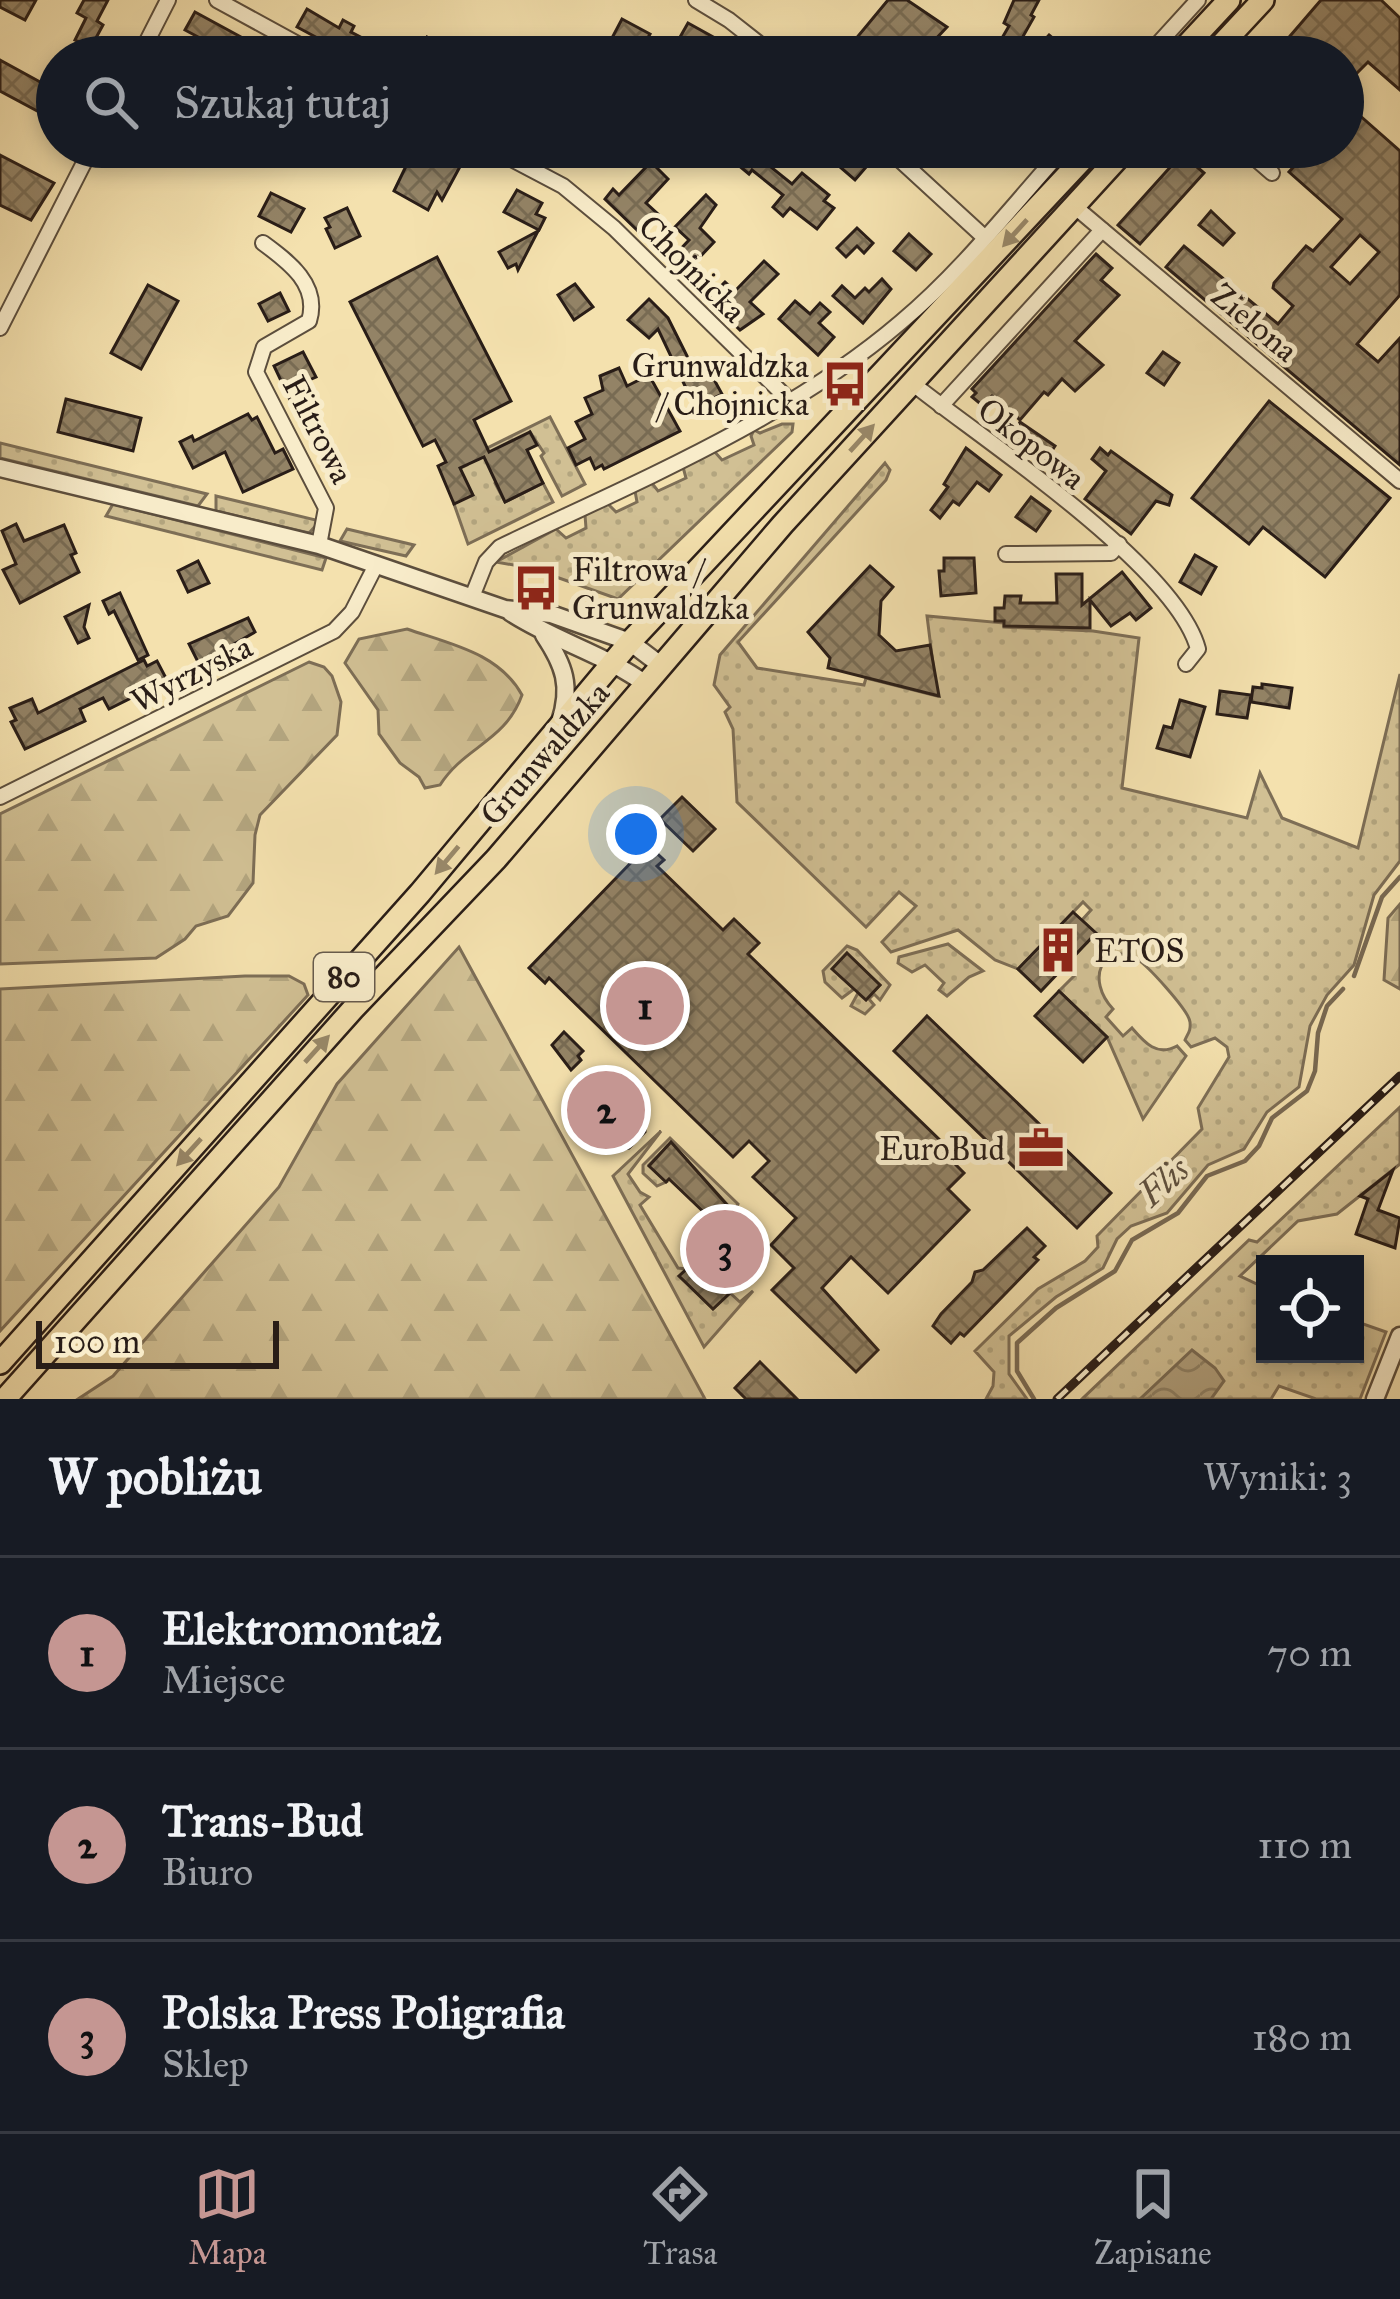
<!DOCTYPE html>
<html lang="pl">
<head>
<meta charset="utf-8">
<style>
	:root { --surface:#171b24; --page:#20242c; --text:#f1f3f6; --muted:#9ea1a6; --line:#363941; --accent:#c59692 }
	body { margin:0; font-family:"IM FELL Great Primer",serif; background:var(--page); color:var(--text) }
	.controls { position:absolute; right:36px; bottom:36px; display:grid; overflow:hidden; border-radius:0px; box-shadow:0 6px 18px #0003 }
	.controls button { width:108px; height:108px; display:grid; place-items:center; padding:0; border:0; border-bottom:3px solid var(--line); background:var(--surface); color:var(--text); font:60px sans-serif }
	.scale { position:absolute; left:36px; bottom:30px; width:243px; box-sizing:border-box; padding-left:12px; border:6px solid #291d17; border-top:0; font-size:33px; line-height:42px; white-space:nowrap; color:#291d17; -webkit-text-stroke:9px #f8ecca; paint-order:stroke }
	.you { position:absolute; left:636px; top:834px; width:42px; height:42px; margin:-30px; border:9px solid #fff; border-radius:50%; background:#1a73e8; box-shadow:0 0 0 18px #1a73e833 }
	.badge { display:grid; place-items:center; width:78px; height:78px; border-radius:50%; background:var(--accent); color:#111; font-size:39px; font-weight:700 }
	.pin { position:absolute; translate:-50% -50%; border:6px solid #fff; box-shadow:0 3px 12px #0006 }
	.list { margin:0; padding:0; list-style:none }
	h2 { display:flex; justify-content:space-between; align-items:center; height:156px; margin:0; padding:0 48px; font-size:51px }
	h2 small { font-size:39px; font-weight:400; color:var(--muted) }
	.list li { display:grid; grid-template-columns:78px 1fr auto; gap:36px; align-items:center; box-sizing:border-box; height:192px; padding:0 48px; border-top:3px solid var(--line) }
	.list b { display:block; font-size:45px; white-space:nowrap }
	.list p { margin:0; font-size:39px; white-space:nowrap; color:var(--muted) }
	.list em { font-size:39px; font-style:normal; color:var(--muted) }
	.icon { flex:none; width:66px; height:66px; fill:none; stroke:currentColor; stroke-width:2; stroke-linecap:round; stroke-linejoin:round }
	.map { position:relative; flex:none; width:1400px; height:1399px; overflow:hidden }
	.search { position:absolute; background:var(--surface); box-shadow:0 6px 18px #0003; left:36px; right:36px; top:36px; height:132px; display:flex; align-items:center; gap:30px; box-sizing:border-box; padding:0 42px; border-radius:66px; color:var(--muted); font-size:45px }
	.sheet { height:732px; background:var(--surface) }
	nav { display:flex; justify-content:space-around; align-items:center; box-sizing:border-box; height:168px; border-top:3px solid var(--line); background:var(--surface); font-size:33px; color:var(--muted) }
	nav a { display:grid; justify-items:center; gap:6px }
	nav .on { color:var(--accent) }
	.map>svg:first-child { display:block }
	.grass { fill:url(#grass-dots); stroke:#7d6e56; stroke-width:3 }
	.forest { fill:url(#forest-firs); stroke:#7d6e56; stroke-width:3 }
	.water { fill:url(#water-waves); stroke:#796a53; stroke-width:3 }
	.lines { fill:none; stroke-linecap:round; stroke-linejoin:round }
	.stream { stroke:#796a53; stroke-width:4.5 }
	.building { fill:url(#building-cross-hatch); stroke:#291d17; stroke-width:3; fill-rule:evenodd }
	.minor-casing { stroke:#5c4e3d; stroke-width:18 }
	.tertiary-casing { stroke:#5c4e3d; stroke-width:21 }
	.primary-casing { stroke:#291d17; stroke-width:26 }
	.minor { stroke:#f8ecca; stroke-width:14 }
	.tertiary { stroke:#f8ecca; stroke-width:16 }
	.primary { stroke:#f4e1ae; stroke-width:21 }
	.rail-casing { stroke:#291d17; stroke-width:9 }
	.rail { stroke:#f8ecca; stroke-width:4.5; stroke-dasharray:14; stroke-linecap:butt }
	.oneway { fill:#99896a }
	.labels { text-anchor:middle; stroke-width:10; stroke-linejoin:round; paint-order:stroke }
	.shield { fill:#f8ecca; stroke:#675b4d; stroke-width:3 }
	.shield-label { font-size:30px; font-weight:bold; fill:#291d17 }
	.street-label { font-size:33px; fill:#291d17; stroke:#f8ecca }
	.poi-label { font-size:33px; fill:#291d17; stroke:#f8ecca; text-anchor:end }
	.water-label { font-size:36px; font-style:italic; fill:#5f513f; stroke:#f8ecca }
</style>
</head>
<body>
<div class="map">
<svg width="1400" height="1399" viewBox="0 0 1400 1399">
	<defs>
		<pattern id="grass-dots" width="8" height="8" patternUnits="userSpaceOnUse" patternTransform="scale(3)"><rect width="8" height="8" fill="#d1c094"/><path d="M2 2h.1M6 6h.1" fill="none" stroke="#b3a57f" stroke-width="1.8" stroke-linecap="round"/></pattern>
		<pattern id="forest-firs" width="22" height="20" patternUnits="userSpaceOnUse" patternTransform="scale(3)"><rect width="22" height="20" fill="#d1c094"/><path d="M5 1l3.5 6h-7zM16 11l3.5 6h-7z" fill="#b3a57f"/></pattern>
		<pattern id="water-waves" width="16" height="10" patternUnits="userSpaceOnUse" patternTransform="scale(3)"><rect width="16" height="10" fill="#af9e7b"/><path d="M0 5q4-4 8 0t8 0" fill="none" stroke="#8e8064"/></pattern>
		<pattern id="building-cross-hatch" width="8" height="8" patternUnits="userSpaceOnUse" patternTransform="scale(3)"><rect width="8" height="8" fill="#938366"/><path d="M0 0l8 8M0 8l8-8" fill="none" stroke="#786b53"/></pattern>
	</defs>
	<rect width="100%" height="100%" fill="#f4e1ae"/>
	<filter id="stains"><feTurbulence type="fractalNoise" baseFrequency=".00167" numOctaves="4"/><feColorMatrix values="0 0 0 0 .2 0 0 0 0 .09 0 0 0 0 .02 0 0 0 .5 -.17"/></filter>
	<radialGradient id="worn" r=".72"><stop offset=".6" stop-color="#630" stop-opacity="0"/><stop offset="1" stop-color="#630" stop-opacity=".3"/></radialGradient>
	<g class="grass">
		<polygon points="550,417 585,484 562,496 541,456 544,453 530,432 495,483 505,502 543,483 553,502 468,544 454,504 459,469 467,465 465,459"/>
		<polygon points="782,424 793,424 792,432 618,599 531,568 496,562 556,529 566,538 586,528 585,515 607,503 616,512 637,502 635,491 651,482 658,491 686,478 683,467 714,451 722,460 754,445 751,436 754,430 760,433"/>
		<polygon points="0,443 207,494 198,506 0,458"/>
		<path d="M885,463L890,470L886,480L738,642L757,668L864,685L866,678L937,696L927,616L1004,623V627L1093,631L1139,638L1122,788L1247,818L1260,773L1282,818L1358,848L1400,674V861L1374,895L1354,965L1327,995L1310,1026L1299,1087L1267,1112L1244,1149L1208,1165L1167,1213L1131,1226L1117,1239L1103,1268L1056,1297L1009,1336V1374L1027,1399H986L993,1386L994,1372L975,1351L1038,1289L1085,1261L1098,1247L1097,1236L1202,1129L1198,1108L1229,1057L1227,1047L1215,1038L1191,1047L1185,1040C1188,1033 1191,1031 1190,1022C1189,1011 1146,963 1135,958C1103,942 1085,979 1113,1009L1106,1017L1123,1036L1132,1028C1145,1043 1157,1057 1177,1046L1186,1056L1143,1119L1107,1037L1059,991L1074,976L1064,966L1095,934L1082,920L1091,910L1083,902L1018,969L995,960L958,930L891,952L882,942L916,906L899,892L866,927L737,802L733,729L725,712L730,707L714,685L720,655Z"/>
		<polygon points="216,496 320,521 309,533 216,511"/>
		<polygon points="113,504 326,558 322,570 106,516"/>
		<polygon points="347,529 414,545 406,556 340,541"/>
		<polygon points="948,944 983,971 969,977 947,996 939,990 944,983 925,965 912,972 898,963 899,957"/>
		<polygon points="847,946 857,950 890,985 880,1000 874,994 869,999 874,1005 865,1014 851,1006 858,993 866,1000 880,985 847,954 833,969 854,989 842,998 825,982 823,971"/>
		<polygon points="1400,1107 1400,1164 1337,1214 1298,1221 1240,1276 1265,1288 1265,1354 1355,1354 1355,1321 1386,1332 1360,1399 1316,1399 1279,1386 1271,1399 1082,1399 1249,1240 1257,1242"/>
		<polygon points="661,1131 628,1174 640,1192 649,1197 640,1205 678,1268 687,1269 680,1276 713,1309 730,1293 740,1302 753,1291 704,1347 613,1176"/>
		<polygon points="670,1138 738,1204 734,1212 671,1143 649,1165 666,1182 657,1186 643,1173 643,1165"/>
	</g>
	<g class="forest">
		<path d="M407,629C450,644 499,653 522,695C505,742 465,746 440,785L425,788L419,777L400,763L379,734L378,710L345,663L359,639Z"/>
		<polygon points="309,662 324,667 332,676 341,702 337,735 260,815 255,835 253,883 228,916 196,926 185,939 156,958 0,964 0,814"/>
		<polygon points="1400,904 1400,989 1384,980 1388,918"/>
		<polygon points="459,947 705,1399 78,1399 113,1376 279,1187 337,1084"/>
		<polygon points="245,976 289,976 304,984 308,995 0,1331 0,989"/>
	</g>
	<polygon class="water" points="1192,1350 1215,1368 1224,1381 1211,1399 1140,1399"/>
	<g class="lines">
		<g class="stream">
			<polyline points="1354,976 1382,897 1400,877"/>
			<polyline points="1034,1399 1017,1371 1017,1343 1056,1308 1115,1271 1132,1240 1178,1213 1207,1176 1245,1161 1259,1146 1272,1118 1307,1091 1315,1071 1318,1033 1327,1006 1343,989"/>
		</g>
	</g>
	<g class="building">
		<polygon points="0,0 36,0 25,20 0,7"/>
		<polygon points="84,0 108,0 97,21 103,25 91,47 75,40 86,18 77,13"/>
		<polygon points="888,0 907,0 947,27 932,43 948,57 810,57 827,38 845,52"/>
		<polygon points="1014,0 1039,0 1031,15 1034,17 1013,54 998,45 1009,26 1004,23"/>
		<polygon points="1321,0 1381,0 1400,18 1400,90 1368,62 1351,79 1343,73 1343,57 1272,57"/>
		<polygon points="307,9 339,28 343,20 354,26 351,32 399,57 353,57 297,27"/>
		<polygon points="195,12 252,43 283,57 189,57 200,38 185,30"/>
		<polygon points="622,19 650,34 640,52 628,46 622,57 602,57"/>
		<polygon points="688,23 715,38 740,57 695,57 675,46"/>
		<polygon points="1049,35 1074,57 1029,57"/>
		<polygon points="427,37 436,42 465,57 416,57"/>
		<polygon points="0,60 53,89 41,113 0,91"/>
		<path d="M1349,106L1400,151V295L1357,344L1378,362L1400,338V465L1166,267L1184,246L1278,324L1293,306L1273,288L1274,283L1306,246L1313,251L1342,219L1289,172L1312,147H1343V112ZM1360,235L1379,252L1350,284L1331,267Z"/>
		<polygon points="386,147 460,147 455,156 463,161 442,200 437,192 428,210 394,191 409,160"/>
		<polygon points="745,147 771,147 761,159 792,184 802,173 829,195 824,201 834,208 817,229 790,208 783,216 773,207 783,195 752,170 749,174 737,164"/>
		<polygon points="843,147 851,147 865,159 862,162 867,166 855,180 832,160"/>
		<polygon points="1182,154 1204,173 1140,244 1118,225"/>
		<polygon points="0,155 54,183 31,220 0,205"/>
		<polygon points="651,162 668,179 646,203 658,214 639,232 605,199 613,189 619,195"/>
		<polygon points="517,190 542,203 536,214 545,218 539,230 504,212"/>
		<polygon points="271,193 304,209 291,232 259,216"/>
		<polygon points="706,195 716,205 700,228 714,242 697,260 694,257 686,265 675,255 689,240 675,227"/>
		<polygon points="347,208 360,236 335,248 326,229 330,227 325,218"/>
		<polygon points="1211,211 1234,233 1223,245 1199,225"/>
		<polygon points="857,228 873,243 864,253 857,246 846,257 837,248"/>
		<polygon points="538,231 518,270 516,264 508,268 499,252"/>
		<polygon points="909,234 931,254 916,270 894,251"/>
		<polygon points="1096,254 1112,268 1101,280 1119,295 1075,341 1103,365 1075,391 1062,379 1048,395 1044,392 1020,420 992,396 983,406 972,397 976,393 972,389"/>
		<polygon points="437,257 511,401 474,420 489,452 530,432 537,445 527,450 543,483 505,502 484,457 460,468 473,495 454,504 438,466 446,462 435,440 423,446 350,302"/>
		<polygon points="764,261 778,274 750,302 763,314 740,330 708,299 725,282 735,291"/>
		<polygon points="882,279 891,289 863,323 833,296 842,286 855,298 865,288 869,292"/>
		<polygon points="575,284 593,307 574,320 558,295"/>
		<polygon points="148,285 178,301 141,369 111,353"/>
		<polygon points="280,293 289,311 268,321 259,304"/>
		<polygon points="649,299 668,318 699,380 711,374 722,394 695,407 658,329 649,338 628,320"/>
		<polygon points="795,301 810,314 820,303 830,312 819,323 834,337 818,355 779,319"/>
		<polygon points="303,352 316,377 307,381 313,394 292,404 274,366"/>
		<polygon points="1163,352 1179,363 1164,385 1147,373"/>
		<polygon points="619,368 627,386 649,375 680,431 604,469 602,465 595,469 590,458 576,465 568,448 585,439 576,422 592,414 585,398 603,390 600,376"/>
		<polygon points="66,399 141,418 133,451 58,432"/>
		<polygon points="1269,401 1390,498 1325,577 1263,527 1249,544 1192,498"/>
		<polygon points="248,414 252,420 257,417 275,453 283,449 293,469 243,492 225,452 193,468 180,442 192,436 194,441"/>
		<polygon points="1020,422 1055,446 1046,460 1011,436"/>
		<polygon points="966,448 1001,475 989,491 977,482 959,505 953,501 940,518 931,510 948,487 944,484"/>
		<polygon points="1100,448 1108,455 1111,451 1172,495 1169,505 1156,501 1131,534 1085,499 1106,471 1092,459"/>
		<polygon points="1031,497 1050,511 1036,531 1016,517"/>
		<polygon points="16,524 24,541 64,525 76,553 71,555 79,572 20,603 3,570 16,564 2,531"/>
		<polygon points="1195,555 1216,567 1201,594 1180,582"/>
		<polygon points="944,558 974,558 976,593 941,596 939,571 944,571"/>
		<polygon points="198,561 209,583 188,592 178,571"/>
		<polygon points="870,566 893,587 881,601 879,635 896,651 930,645 939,696 828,668 830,658 808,632"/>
		<polygon points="1122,572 1151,608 1136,620 1130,613 1111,626 1090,600 1090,628 1004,626 1004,621 995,621 995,608 1004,608 1005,596 1021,596 1020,603 1057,603 1056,574 1082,574 1082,605"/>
		<polygon points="120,593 148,655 138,660 114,611 109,614 103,601"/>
		<polygon points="89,605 84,627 89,638 78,643 65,617"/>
		<polygon points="248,618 255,632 199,664 189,644"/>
		<polygon points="144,660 147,666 157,661 167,680 109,709 103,698 80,709 85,721 25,749 11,722 16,720 10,708 32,699 38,713"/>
		<polygon points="1262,684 1292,688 1289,708 1251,702 1253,687 1262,688"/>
		<polygon points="1220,691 1251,695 1247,718 1217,714"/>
		<polygon points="1180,700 1205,707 1190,757 1157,748 1164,726 1172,728"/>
		<polygon points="682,797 715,829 693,851 660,819"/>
		<polygon points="648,845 664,860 657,866 723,930 734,919 759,943 748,954 948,1148 944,1153 964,1173 948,1189 969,1210 888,1293 851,1257 822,1288 878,1350 856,1372 772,1290 794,1268 771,1245 796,1218 753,1177 769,1161 749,1141 733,1157 549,978 545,983 529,968"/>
		<polygon points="1073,912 1096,933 1041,991 1018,969"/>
		<polygon points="847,953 880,985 866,1000 832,969"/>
		<polygon points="1059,991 1107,1037 1083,1062 1035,1016"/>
		<polygon points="927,1016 1111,1193 1077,1228 894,1051"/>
		<polygon points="564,1032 583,1051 578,1056 581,1060 571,1070 552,1045"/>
		<polygon points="607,1097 614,1097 645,1126 645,1132 629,1148 623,1149 593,1119 593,1112"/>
		<polygon points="671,1142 728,1206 713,1221 669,1179 666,1182 649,1166"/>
		<polygon points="1393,1170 1378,1210 1400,1218 1395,1248 1356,1234 1368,1199 1360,1196"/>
		<polygon points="1027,1228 1045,1246 1034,1257 1038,1260 964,1336 960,1333 951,1343 933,1326 941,1314 972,1282 975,1272 983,1270"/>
		<polygon points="708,1260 719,1272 714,1277 730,1293 713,1309 679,1276 691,1265 697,1271"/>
		<polygon points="760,1362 797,1399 746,1399 735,1388"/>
	</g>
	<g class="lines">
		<g class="minor-casing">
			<g id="minor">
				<polyline points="217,0 321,57"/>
				<polyline points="696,0 729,20 776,57"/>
				<polyline points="139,57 168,0"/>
				<polyline points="1146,57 1198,0"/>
				<polyline points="489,147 563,186 614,228 789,400"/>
				<polyline points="886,147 984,237"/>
				<polyline points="1242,147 1272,173"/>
				<polyline points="1074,206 1400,481"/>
				<path d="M263,243C289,262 320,285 309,321L264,347L256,372L326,508L319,545"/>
				<polyline points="0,328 92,147"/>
				<path d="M912,383C983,440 1176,566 1198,649L1186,664"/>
				<polyline points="941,406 1102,230"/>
				<polyline points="1006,554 1111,553 1119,544"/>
				<path d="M472,597L486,562L500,547C636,482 785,421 901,322C962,271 1012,206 1065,147"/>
				<polyline points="0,797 334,631 352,612 376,565"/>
			</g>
		</g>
		<g class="tertiary-casing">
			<g id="tertiary">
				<polyline points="0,468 319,545 505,609 551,614 630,642 663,667"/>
				<path d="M510,612C554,641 605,654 647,685"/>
				<path d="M544,635C564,665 572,686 560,722"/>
				<polyline points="1375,1399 1400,1336"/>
			</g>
		</g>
		<g class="primary-casing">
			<g id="primary">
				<polyline points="1176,57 1229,0"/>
				<polyline points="1210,57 1263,0"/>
				<polyline points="0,1363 420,893 630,642 1094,147"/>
				<polyline points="5,1399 353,1009 496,859 783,524 1128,147"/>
			</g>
		</g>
		<use href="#minor" class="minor"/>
		<use href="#tertiary" class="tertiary"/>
		<use href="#primary" class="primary"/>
		<g class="rail-casing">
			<polyline id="rail" points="1057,1399 1400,1076"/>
		</g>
		<use href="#rail" class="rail"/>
	</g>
	<defs><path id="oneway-solid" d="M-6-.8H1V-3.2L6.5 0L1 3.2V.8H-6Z" transform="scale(3)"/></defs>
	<g class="oneway">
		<use href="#oneway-solid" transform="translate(1015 233) rotate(132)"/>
		<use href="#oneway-solid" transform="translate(862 438) rotate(-48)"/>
		<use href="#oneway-solid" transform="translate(447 860) rotate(130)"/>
		<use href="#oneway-solid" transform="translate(317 1049) rotate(-48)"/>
		<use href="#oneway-solid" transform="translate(189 1152) rotate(132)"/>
	</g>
	<defs>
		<g id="bus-bare" transform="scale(3.6)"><path d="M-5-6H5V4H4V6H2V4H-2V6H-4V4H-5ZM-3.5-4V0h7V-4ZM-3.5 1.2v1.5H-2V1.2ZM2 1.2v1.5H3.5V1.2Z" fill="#8f2418" stroke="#f8ecca" stroke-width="2.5" paint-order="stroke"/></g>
		<g id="building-bare" transform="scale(3.6)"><path d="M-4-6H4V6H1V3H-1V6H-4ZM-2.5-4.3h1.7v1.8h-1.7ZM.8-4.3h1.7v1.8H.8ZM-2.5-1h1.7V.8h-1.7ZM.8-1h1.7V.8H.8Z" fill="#8f2418" stroke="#f8ecca" stroke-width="2.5" paint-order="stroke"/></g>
		<g id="office-bare" transform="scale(3.6)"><path d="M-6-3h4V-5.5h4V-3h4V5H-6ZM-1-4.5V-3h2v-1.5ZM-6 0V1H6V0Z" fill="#8f2418" stroke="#f8ecca" stroke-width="2.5" paint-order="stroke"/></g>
	</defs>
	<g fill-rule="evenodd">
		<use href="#bus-bare" x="845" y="384"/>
		<use href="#bus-bare" x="536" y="588"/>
		<use href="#building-bare" x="1058" y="950"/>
		<use href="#office-bare" x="1041" y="1148"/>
	</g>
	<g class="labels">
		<rect class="shield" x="314" y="953" width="60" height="48" rx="9"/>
		<g class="shield-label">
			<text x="344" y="987">80</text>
		</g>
		<g class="street-label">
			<text transform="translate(693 268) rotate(45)" y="12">Chojnicka</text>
			<text transform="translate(1255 322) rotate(40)" y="12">Zielona</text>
			<text transform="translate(319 429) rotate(63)" y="12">Filtrowa</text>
			<text transform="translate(1032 443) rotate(38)" y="12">Okopowa</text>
			<text transform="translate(191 673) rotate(-27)" y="12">Wyrzyska</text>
			<text transform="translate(544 753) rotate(-49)" y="12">Grunwaldzka</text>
		</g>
		<g class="poi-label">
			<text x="809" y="377">Grunwaldzka<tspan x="809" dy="38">/ Chojnicka</tspan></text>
			<text x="572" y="581" text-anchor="start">Filtrowa /<tspan x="572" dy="38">Grunwaldzka</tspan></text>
			<text x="1094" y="962" text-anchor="start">ETOS</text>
			<text x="1005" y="1160">EuroBud</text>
		</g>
		<g class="water-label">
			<text transform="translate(1163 1181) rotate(-41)" y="13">Flis</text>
		</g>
	</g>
	<rect width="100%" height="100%" filter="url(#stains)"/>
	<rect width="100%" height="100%" fill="url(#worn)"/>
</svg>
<div class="controls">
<button><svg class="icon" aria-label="locate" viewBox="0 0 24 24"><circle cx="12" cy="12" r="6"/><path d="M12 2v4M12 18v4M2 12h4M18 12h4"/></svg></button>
</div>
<div class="scale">100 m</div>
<div class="you"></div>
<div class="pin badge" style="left:645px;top:1006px">1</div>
<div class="pin badge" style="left:606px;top:1110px">2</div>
<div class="pin badge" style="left:725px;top:1249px">3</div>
<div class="search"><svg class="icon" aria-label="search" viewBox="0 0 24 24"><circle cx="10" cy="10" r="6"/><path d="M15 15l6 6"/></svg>Szukaj tutaj</div>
</div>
<section class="sheet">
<h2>W pobliżu<small>Wyniki: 3</small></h2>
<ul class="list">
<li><span class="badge">1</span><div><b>Elektromontaż</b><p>Miejsce</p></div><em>70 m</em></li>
<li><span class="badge">2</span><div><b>Trans-Bud</b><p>Biuro</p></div><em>110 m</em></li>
<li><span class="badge">3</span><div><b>Polska Press Poligrafia</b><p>Sklep</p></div><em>180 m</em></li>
</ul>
</section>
<nav>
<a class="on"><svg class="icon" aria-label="map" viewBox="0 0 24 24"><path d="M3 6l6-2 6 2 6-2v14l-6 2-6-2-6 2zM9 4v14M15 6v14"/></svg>Mapa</a>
<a><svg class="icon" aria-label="directions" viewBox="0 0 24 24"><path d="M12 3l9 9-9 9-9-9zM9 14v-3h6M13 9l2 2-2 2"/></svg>Trasa</a>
<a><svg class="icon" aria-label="saved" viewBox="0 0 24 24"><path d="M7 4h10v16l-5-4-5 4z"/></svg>Zapisane</a>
</nav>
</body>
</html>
